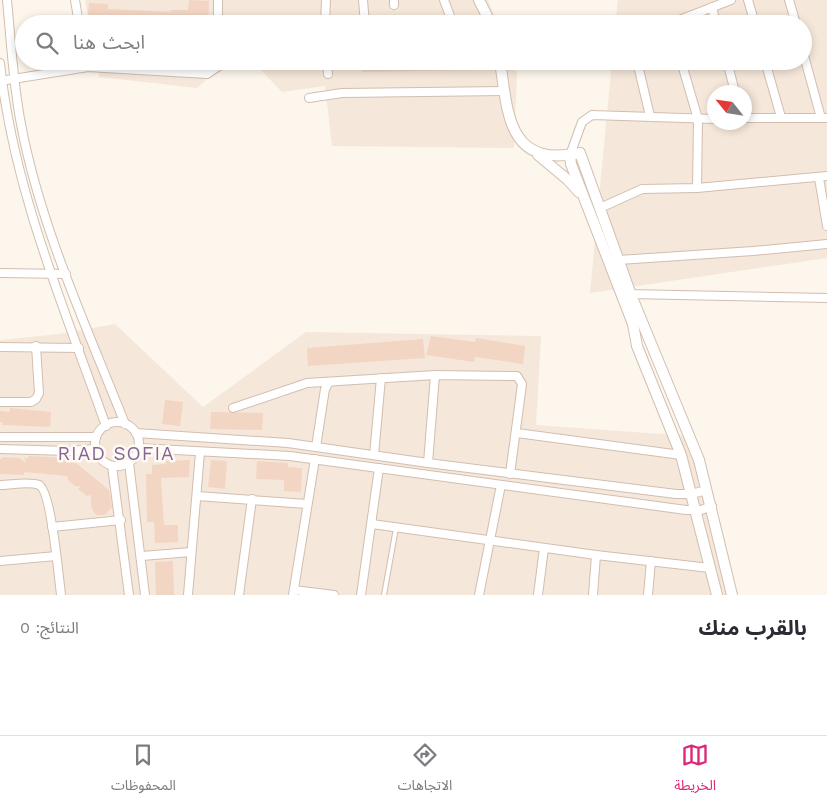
<!DOCTYPE html>
<html lang="ar">
<head>
<meta charset="utf-8">
<style>
	:root { --surface:#fff; --page:#f2f2f3; --text:#2b2b33; --muted:#7c7c81; --line:#e1e1e2; --accent:#db2777 }
	body { margin:0; font-family:"Work Sans","Noto Sans Arabic",sans-serif; background:var(--page); color:var(--text); direction:rtl }
	.compass { position:absolute; left:707px; top:85px; width:45px; height:45px; border-radius:50%; background:var(--surface); box-shadow:0 2px 8px #0003; rotate:300deg }
	.list { margin:0; padding:0; list-style:none }
	h2 { display:flex; justify-content:space-between; align-items:center; height:65px; margin:0; padding:0 20px; font-size:21px }
	h2 small { font-size:16px; font-weight:400; color:var(--muted) }
	.icon { flex:none; width:28px; height:28px; fill:none; stroke:currentColor; stroke-width:2; stroke-linecap:round; stroke-linejoin:round }
	.map { position:relative; flex:none; width:827px; height:595px; overflow:hidden; direction:ltr }
	.search { position:absolute; background:var(--surface); box-shadow:0 2px 8px #0003; left:15px; right:15px; top:15px; height:55px; display:flex; align-items:center; gap:12px; box-sizing:border-box; padding:0 18px; border-radius:28px; color:var(--muted); font-size:19px }
	.sheet { height:140px; background:var(--surface) }
	nav { display:flex; justify-content:space-around; align-items:center; box-sizing:border-box; height:70px; border-top:1px solid var(--line); background:var(--surface); font-size:14px; color:var(--muted) }
	nav a { display:grid; justify-items:center; gap:2px }
	nav .on { color:var(--accent) }
	.map>svg:first-child { display:block }
	.residential { fill:#f5e8da; fill-rule:evenodd }
	.building { fill:#f3d5c3 }
	.lines { fill:none; stroke-linecap:round; stroke-linejoin:round }
	.service-casing { stroke:#d1beb0; stroke-width:6 }
	.minor-casing { stroke:#d1beb0; stroke-width:10 }
	.tertiary-casing { stroke:#d1beb0; stroke-width:12 }
	.service { stroke:#fff; stroke-width:4 }
	.minor { stroke:#fff; stroke-width:8 }
	.tertiary { stroke:#fff; stroke-width:10 }
	.labels { text-anchor:middle; stroke-width:5; stroke-linejoin:round; paint-order:stroke }
	.neighbourhood-label { font-size:19px; letter-spacing:1px; fill:#846695; stroke:#fffaf3 }
</style>
</head>
<body>
<div class="map">
<svg width="827" height="595" viewBox="0 0 827 595">
	<rect width="100%" height="100%" fill="#fdf6ec"/>
	<g class="residential">
		<polygon points="85,0 488,0 497,24 89,24"/>
		<path d="M618,0H827V258L590,293L612,61H803V24H615ZM714,92H744V122H714Z"/>
		<polygon points="96,61 228,61 197,88 99,77"/>
		<polygon points="252,61 512,61 517,73 514,148 332,146 325,86 282,92"/>
		<polygon points="115,324 203,407 306,332 541,336 536,425 689,436 729,595 0,595 0,340 59,334"/>
	</g>
	<g class="building">
		<polygon points="189,0 209,1 208,24 87,24 89,3 108,4 108,9 171,12 171,10 188,10"/>
		<polygon points="101,61 211,61 210,70 145,63 145,68"/>
		<polygon points="362,61 469,61 469,70 362,72"/>
		<polygon points="431,336 475,342 476,338 525,346 523,364 475,357 474,362 426,355"/>
		<polygon points="423,339 425,358 308,366 307,348"/>
		<polygon points="165,400 183,402 180,426 162,424"/>
		<polygon points="10,408 51,412 50,427 2,425 3,422 0,422 0,411 10,412"/>
		<polygon points="211,412 263,413 262,430 210,429"/>
		<polygon points="29,456 70,458 109,490 112,507 105,515 96,515 91,507 91,495 87,496 78,489 81,486 75,486 68,480 67,476 25,472 23,475 0,474 0,460 3,457 19,458 26,463 24,457 27,459"/>
		<polygon points="190,460 189,477 161,478 164,525 178,525 178,542 155,543 154,522 147,522 146,474 152,474 152,465 166,464 166,461"/>
		<polygon points="211,460 227,461 225,489 208,487"/>
		<polygon points="257,461 288,463 288,467 302,468 301,492 284,491 284,480 256,479"/>
		<polygon points="173,561 174,595 156,595 155,562"/>
	</g>
	<g class="lines">
		<g class="service-casing">
			<polyline id="service" points="384,595 396,528"/>
		</g>
		<g class="minor-casing">
			<g id="minor">
				<path d="M7,0C11,41 13,83 21,124C40,226 87,328 125,424"/>
				<polyline points="75,0 79,24"/>
				<polyline points="363,0 365,24"/>
				<polyline points="444,0 453,24"/>
				<polyline points="748,0 755,24"/>
				<polyline points="789,0 796,24"/>
				<polyline points="394,5 394,0"/>
				<polyline points="712,7 716,24"/>
				<polyline points="218,24 218,0"/>
				<polyline points="325,24 326,0"/>
				<polyline points="669,24 731,0"/>
				<polyline points="803,52 821,118"/>
				<polyline points="327,61 328,74"/>
				<polyline points="637,61 650,116"/>
				<polyline points="681,61 698,119 697,188"/>
				<polyline points="727,61 735,92"/>
				<polyline points="765,61 781,117"/>
				<path d="M0,63C13,189 64,307 106,426"/>
				<polyline points="0,81 88,67 207,74 219,66 219,61"/>
				<polyline points="309,98 342,93 505,91"/>
				<polyline points="744,118 827,118"/>
				<polyline points="570,155 582,122 592,115 714,119"/>
				<polyline points="819,178 827,226"/>
				<polyline points="600,208 642,189 697,188 827,176"/>
				<polyline points="619,260 753,251 827,244"/>
				<polyline points="0,273 66,274"/>
				<polyline points="628,294 827,298"/>
				<polyline points="0,347 79,348"/>
				<polyline points="0,402 31,402 36,399 39,393 36,346"/>
				<polyline points="233,408 307,383 435,375 517,376 522,384 510,474"/>
				<circle cx="117" cy="444" r="22"/>
				<polyline points="136,433 288,443 428,463 676,494 691,494 707,490"/>
				<polyline points="517,433 681,455"/>
				<polyline points="0,437 96,437"/>
				<polyline points="316,447 325,389 329,382"/>
				<polyline points="138,448 290,456 686,510 701,510 712,506"/>
				<polyline points="0,449 68,451 95,449"/>
				<polyline points="374,455 381,378"/>
				<polyline points="129,463 145,595"/>
				<polyline points="428,463 435,375"/>
				<polyline points="112,466 129,595"/>
				<path d="M0,485C11,485 29,481 39,485C51,490 59,579 61,595"/>
				<polyline points="197,496 307,504"/>
				<polyline points="372,524 596,555 710,568"/>
				<polyline points="52,527 121,520"/>
				<polyline points="142,556 191,552"/>
				<polyline points="0,561 56,556"/>
				<polyline points="294,590 334,595"/>
				<polyline points="188,595 200,452"/>
				<polyline points="239,595 252,499"/>
				<polyline points="293,595 315,459"/>
				<polyline points="361,595 379,468"/>
				<polyline points="479,595 501,485"/>
				<polyline points="538,595 544,548"/>
				<polyline points="593,595 596,555"/>
				<polyline points="648,595 651,561"/>
			</g>
		</g>
		<g class="tertiary-casing">
			<g id="tertiary">
				<polyline points="479,0 491,24"/>
				<path d="M500,61C508,115 508,168 580,153L631,295L699,460L732,595"/>
				<polyline points="538,155 568,180 579,192"/>
				<polyline points="570,155 571,164 633,324 637,346 681,455 717,595"/>
			</g>
		</g>
		<use href="#service" class="service"/>
		<use href="#minor" class="minor"/>
		<use href="#tertiary" class="tertiary"/>
	</g>
	<g class="labels">
		<g class="neighbourhood-label">
			<text x="116" y="460">RIAD SOFIA</text>
		</g>
	</g>
</svg>
<svg class="compass" viewBox="-18 -18 36 36"><path d="M0-13l5 13h-10z" fill="#e53935"/><path d="M0 13l5-13h-10z" fill="#7c7c81"/></svg>
<div class="search"><svg class="icon" aria-label="search" viewBox="0 0 24 24"><circle cx="10" cy="10" r="6"/><path d="M15 15l6 6"/></svg>ابحث هنا</div>
</div>
<section class="sheet">
<h2>بالقرب منك<small>النتائج: 0</small></h2>
<ul class="list">
</ul>
</section>
<nav>
<a class="on"><svg class="icon" aria-label="map" viewBox="0 0 24 24"><path d="M3 6l6-2 6 2 6-2v14l-6 2-6-2-6 2zM9 4v14M15 6v14"/></svg>الخريطة</a>
<a><svg class="icon" aria-label="directions" viewBox="0 0 24 24"><path d="M12 3l9 9-9 9-9-9zM9 14v-3h6M13 9l2 2-2 2"/></svg>الاتجاهات</a>
<a><svg class="icon" aria-label="saved" viewBox="0 0 24 24"><path d="M7 4h10v16l-5-4-5 4z"/></svg>المحفوظات</a>
</nav>
</body>
</html>
